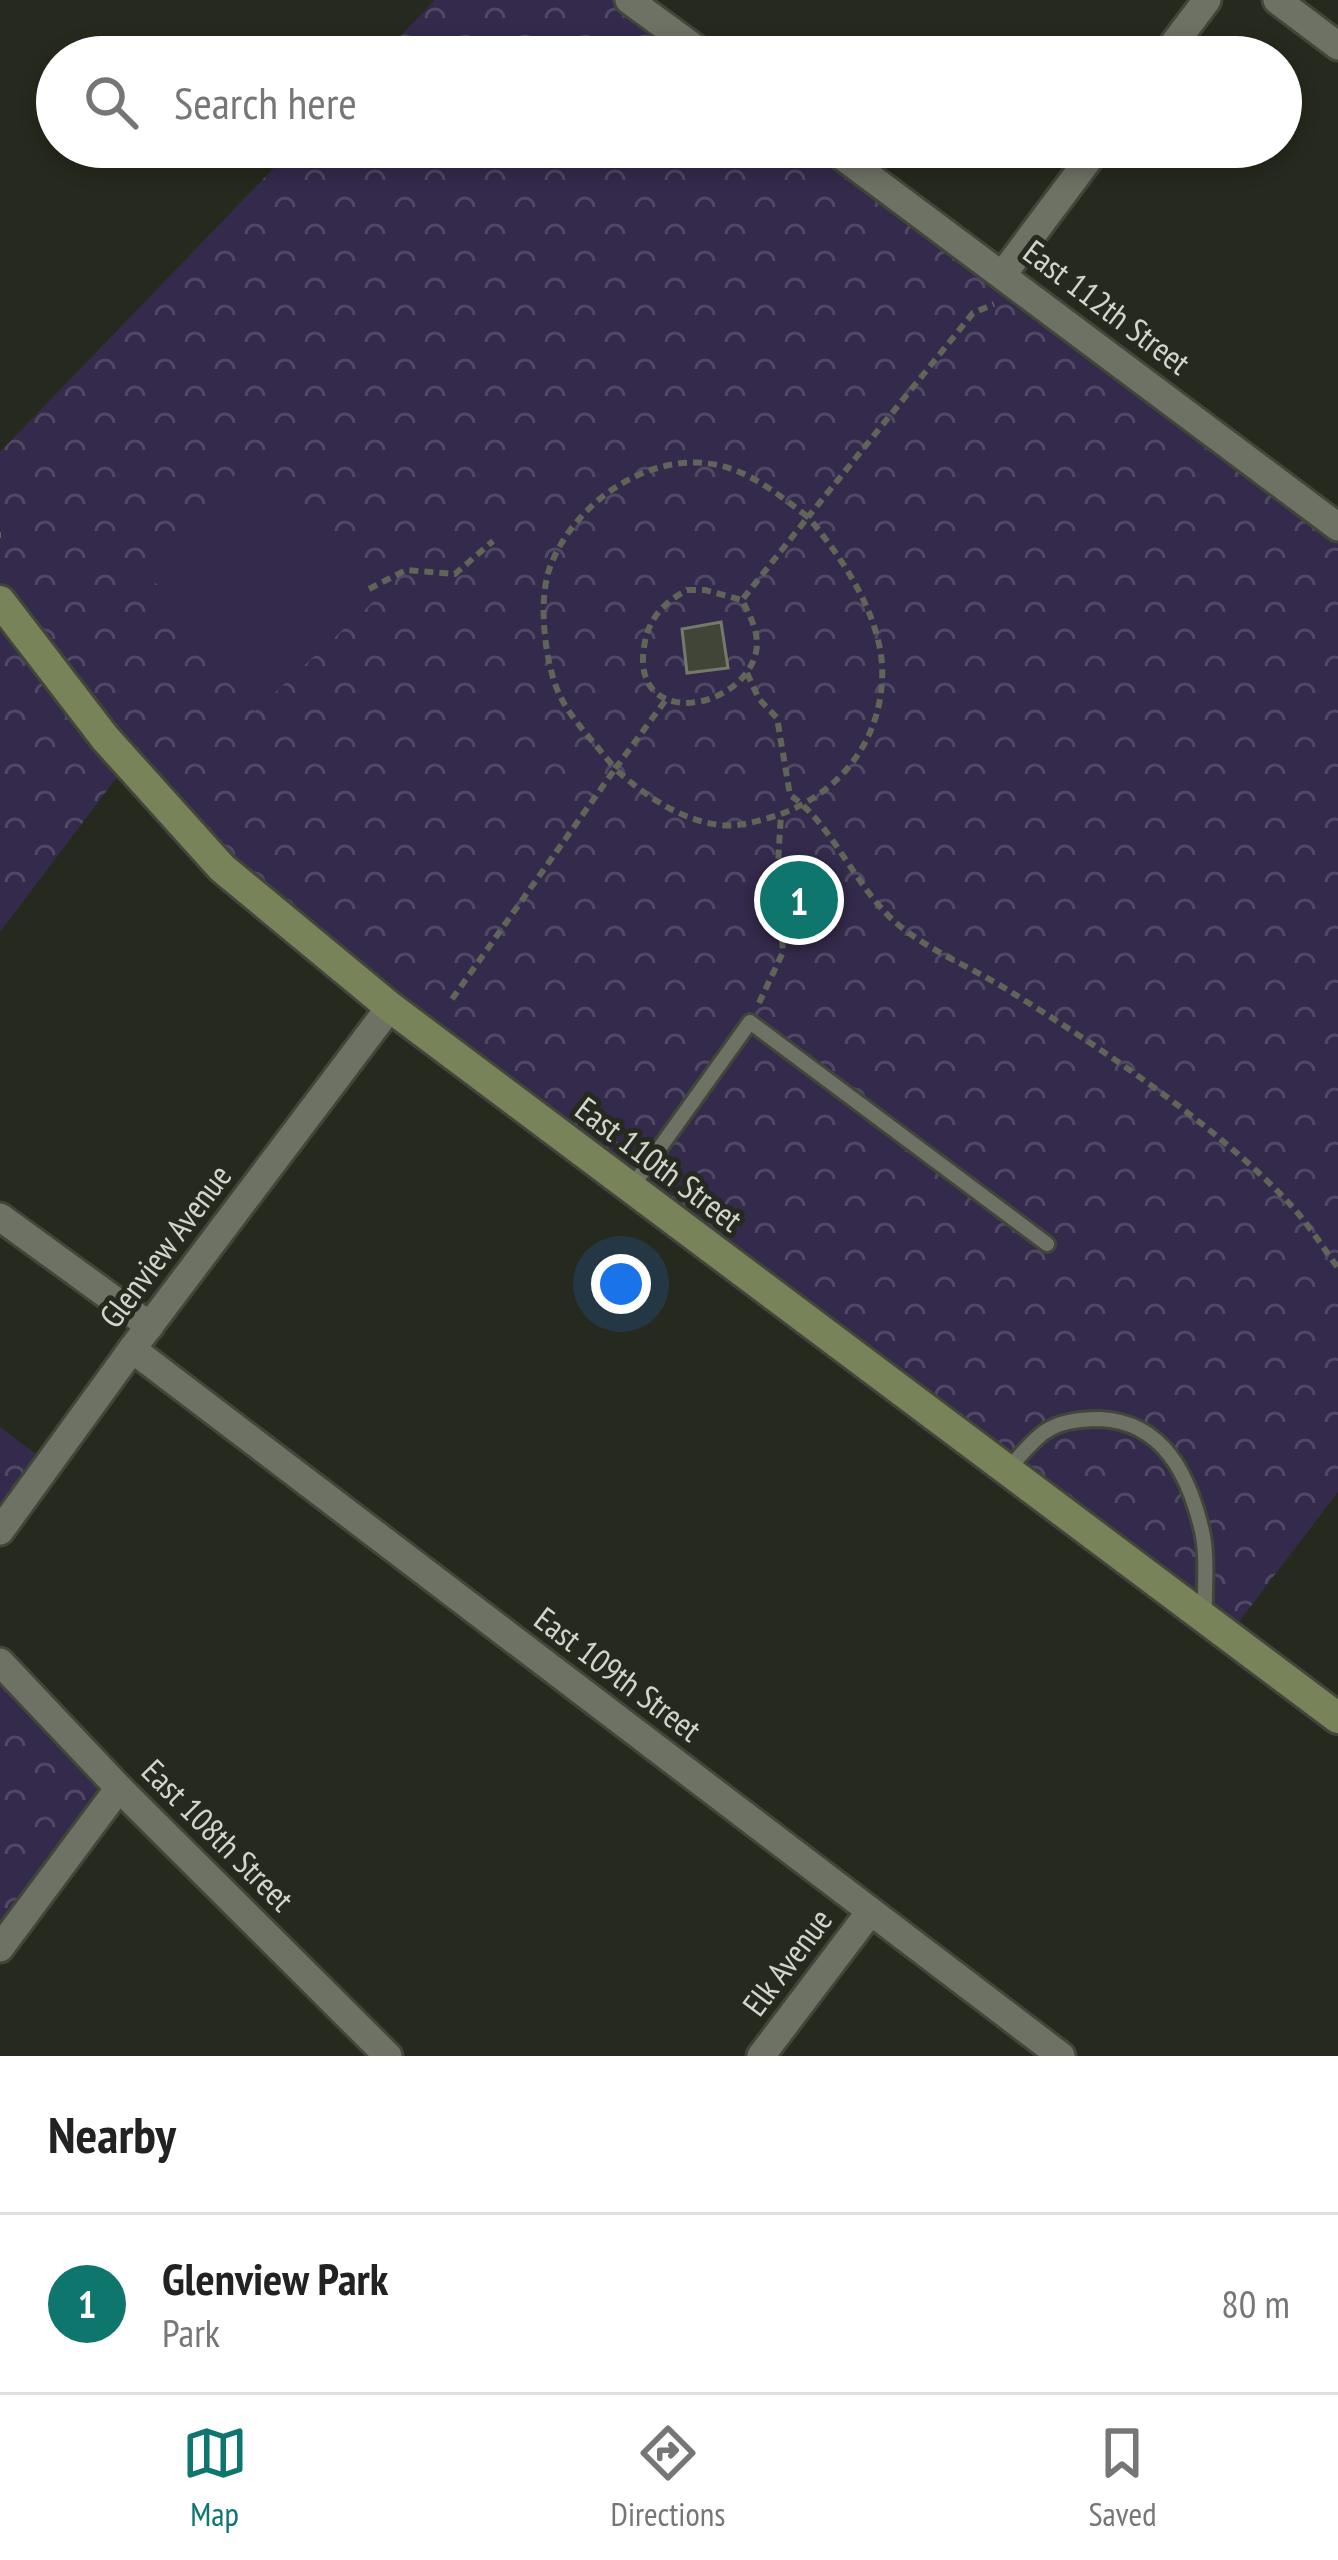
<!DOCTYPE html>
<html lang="en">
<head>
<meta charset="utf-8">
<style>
	:root { --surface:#fff; --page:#f6f6f6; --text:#222; --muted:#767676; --line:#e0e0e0; --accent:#0f766e }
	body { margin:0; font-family:"PT Sans Narrow",sans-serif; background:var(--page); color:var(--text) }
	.you { position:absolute; left:621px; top:1284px; width:42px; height:42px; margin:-30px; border:9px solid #fff; border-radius:50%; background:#1a73e8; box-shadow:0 0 0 18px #1a73e833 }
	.badge { display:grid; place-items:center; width:78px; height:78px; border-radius:50%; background:var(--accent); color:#fff; font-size:39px; font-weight:700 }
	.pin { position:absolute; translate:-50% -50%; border:6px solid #fff; box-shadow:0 3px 12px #0006 }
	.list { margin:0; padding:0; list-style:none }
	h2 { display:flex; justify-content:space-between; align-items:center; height:156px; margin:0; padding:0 48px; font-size:51px }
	h2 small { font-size:39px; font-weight:400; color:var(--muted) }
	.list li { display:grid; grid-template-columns:78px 1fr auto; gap:36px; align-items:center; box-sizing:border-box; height:180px; padding:0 48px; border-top:3px solid var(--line) }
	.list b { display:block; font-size:45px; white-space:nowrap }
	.list p { margin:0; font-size:39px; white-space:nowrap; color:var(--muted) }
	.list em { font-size:39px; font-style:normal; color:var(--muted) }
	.icon { flex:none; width:66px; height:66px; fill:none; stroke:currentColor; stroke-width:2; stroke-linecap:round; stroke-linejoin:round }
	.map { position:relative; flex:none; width:1338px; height:2056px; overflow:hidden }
	.search { position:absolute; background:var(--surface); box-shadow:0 6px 18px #0003; left:36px; right:36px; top:36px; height:132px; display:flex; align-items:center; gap:30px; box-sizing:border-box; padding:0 42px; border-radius:66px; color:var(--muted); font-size:45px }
	.sheet { height:336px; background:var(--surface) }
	nav { display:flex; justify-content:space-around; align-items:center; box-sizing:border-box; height:168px; border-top:3px solid var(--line); background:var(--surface); font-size:33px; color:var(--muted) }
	nav a { display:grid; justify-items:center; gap:6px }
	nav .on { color:var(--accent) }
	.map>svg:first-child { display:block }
	.park { fill:url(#park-crowns) }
	.pitch { fill:#342a4b }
	.building { fill:#414538; stroke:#75796b; stroke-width:3 }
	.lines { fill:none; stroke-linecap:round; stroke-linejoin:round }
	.lane-casing { stroke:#42453a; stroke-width:20 }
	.street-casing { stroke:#42453a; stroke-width:33 }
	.secondary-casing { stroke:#42453a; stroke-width:36 }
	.path { stroke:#616459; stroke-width:6; stroke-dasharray:9 6; stroke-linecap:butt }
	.lane { stroke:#6e7265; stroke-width:14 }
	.street { stroke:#6e7265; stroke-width:27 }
	.secondary { stroke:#79835a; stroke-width:30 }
	.labels { text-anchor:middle; stroke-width:10; stroke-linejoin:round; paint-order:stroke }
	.street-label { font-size:33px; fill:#d3d5cd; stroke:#26291d }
</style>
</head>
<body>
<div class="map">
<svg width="1338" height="2056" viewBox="0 0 1338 2056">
	<defs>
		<pattern id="park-crowns" width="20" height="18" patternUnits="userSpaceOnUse" patternTransform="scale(3)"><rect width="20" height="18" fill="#342a4b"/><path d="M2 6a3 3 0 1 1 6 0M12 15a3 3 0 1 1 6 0" fill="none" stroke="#504864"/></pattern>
	</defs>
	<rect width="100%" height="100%" fill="#26291d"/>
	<g class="park">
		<polygon points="435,0 629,0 707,57 380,57"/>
		<polygon points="294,147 830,147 1338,527 1338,1492 1228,1636 390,1007 127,764 0,932 0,452"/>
		<polygon points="0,1427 48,1463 0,1531"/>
		<polygon points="0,1665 119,1788 0,1948"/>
	</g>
	<g class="pitch">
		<polygon points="248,462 309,525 202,630 140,567"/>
		<polygon points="316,531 377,598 255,711 193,644"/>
	</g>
	<polygon class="building" points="721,622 728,668 687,673 682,629"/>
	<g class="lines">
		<g class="lane-casing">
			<g id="lane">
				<polyline points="631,1188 750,1022 1047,1244"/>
				<path d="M1007,1470C1019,1458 1032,1440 1046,1431C1061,1421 1083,1419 1100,1419C1164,1422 1189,1476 1202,1531C1208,1558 1204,1588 1205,1615"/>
			</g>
		</g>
		<g class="street-casing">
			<g id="street">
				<polyline points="629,0 707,57"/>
				<polyline points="1277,0 1338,46"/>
				<polyline points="1164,57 1207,0"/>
				<polyline points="830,147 1338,527"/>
				<polyline points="1003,274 1098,147"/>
				<polyline points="0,1217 150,1326"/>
				<polyline points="132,1349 1061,2056"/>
				<polyline points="0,1531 132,1349 390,1007"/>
				<polyline points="0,1662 119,1788 388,2056"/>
				<polyline points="0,1948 119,1788"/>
				<polyline points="761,2056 870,1912"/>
			</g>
		</g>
		<g class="secondary-casing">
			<polyline id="secondary" points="0,601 105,738 222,868 390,1007 1338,1718"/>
		</g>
		<g class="path">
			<polyline points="0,535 1,535"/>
			<polyline points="369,589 406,570 455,574 493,541"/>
			<path d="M687,590H705L742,600C750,616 760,633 756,652C743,711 631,730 644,647C648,619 663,603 687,590Z"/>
			<path d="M747,673L759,699L777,718L790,795C834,825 856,891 901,927C935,954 975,969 1011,992C1100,1047 1217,1126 1288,1202C1307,1222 1322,1246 1338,1268"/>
			<path d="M665,701L615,769C598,746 573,722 560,696C545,665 538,603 549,570C572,503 651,448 722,466C754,474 783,498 808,517L742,600"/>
			<path d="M452,999L615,769C646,796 678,819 719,825C735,827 750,823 765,819C836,800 886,741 882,664C878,611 841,556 808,517L973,313L994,304"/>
			<polyline points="759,1003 783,952 777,879 781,814"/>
		</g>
		<use href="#lane" class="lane"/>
		<use href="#street" class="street"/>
		<use href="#secondary" class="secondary"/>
	</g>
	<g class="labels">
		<g class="street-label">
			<text transform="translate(1107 307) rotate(37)" y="12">East 112th Street</text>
			<text transform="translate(659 1164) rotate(37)" y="12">East 110th Street</text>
			<text transform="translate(165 1246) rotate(-53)" y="12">Glenview Avenue</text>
			<text transform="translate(618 1674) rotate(37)" y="12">East 109th Street</text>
			<text transform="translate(218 1835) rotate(45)" y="12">East 108th Street</text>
			<text transform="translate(787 1962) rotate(-53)" y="12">Elk Avenue</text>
		</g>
	</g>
</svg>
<div class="you"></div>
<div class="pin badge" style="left:799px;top:900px">1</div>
<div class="search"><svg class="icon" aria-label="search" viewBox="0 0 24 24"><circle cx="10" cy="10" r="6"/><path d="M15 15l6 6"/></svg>Search here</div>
</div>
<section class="sheet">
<h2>Nearby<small></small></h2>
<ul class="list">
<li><span class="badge">1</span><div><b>Glenview Park</b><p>Park</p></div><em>80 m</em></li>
</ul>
</section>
<nav>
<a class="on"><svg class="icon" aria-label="map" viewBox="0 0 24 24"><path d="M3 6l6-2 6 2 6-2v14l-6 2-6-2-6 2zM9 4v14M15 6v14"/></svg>Map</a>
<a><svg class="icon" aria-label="directions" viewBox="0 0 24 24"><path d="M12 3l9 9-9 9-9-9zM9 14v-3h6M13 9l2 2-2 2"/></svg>Directions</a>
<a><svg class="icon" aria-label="saved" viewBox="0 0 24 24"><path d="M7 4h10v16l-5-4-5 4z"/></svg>Saved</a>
</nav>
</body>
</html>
